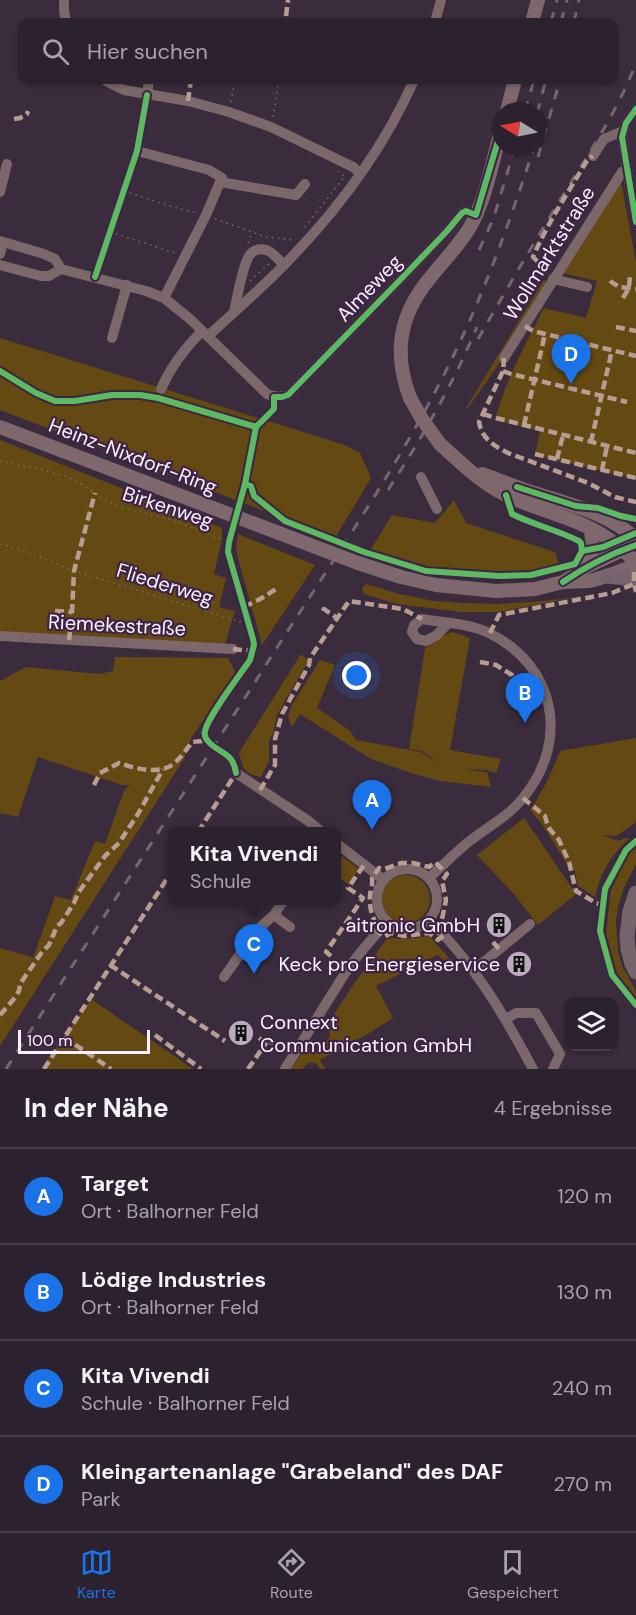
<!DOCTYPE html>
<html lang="de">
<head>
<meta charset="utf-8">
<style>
	:root { --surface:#2c212e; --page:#342936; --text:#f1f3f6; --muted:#a6a3aa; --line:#483e4a; --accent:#1a73e8 }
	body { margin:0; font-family:"DM Sans",sans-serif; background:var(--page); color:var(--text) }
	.controls { position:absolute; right:18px; bottom:18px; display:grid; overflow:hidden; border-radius:12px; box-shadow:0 2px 4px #0004 }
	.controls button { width:54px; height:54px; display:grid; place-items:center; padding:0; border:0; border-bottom:2px solid var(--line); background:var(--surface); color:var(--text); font:30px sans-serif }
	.compass { position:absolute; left:492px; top:102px; width:54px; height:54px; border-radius:50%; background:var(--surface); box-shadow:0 2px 4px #0004; rotate:280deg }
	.scale { position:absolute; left:18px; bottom:15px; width:132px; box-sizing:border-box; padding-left:6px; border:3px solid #fcefff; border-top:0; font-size:16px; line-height:21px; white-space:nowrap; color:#fcefff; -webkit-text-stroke:4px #3e2544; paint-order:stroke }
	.you { position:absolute; left:357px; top:676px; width:21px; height:21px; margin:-15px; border:4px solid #fff; border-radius:50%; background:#1a73e8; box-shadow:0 0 0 9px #1a73e833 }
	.badge { display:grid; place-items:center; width:39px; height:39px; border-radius:50%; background:var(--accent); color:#fff; font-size:20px; font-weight:700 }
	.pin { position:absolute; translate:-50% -50px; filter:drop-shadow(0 2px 3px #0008) }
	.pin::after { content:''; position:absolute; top:32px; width:21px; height:18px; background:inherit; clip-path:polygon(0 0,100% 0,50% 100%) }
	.popup { position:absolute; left:167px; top:827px; width:174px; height:78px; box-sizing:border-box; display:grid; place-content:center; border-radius:12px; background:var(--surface); filter:drop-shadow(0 2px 4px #0005); font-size:20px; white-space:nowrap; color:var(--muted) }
	.popup b { font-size:22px; color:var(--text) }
	.popup::after { content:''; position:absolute; left:50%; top:100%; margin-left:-12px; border:12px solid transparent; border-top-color:var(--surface) }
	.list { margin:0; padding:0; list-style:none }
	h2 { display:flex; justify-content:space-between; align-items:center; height:78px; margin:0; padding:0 24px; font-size:26px }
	h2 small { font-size:20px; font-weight:400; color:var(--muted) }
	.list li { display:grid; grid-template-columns:39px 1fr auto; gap:18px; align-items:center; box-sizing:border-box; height:96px; padding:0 24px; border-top:2px solid var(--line) }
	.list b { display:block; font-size:22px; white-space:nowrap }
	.list p { margin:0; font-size:20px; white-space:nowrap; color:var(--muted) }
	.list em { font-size:20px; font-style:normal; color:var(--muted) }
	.icon { flex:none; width:33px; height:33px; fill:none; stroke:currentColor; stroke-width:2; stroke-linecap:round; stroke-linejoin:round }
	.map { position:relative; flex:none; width:636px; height:1069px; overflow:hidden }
	.search { position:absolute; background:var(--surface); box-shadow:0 2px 4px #0004; left:18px; right:18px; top:18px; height:66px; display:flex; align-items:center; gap:15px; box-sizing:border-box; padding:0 21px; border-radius:12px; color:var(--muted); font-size:22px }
	.sheet { height:462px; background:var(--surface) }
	nav { display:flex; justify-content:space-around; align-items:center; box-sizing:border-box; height:84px; border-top:2px solid var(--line); background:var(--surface); font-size:16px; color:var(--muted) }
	nav a { display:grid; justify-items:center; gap:3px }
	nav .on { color:var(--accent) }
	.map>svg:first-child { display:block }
	.green { fill:#654913 }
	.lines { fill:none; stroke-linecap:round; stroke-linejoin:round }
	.path { stroke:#796a6f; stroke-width:1.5; stroke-dasharray:1.5 4.5; stroke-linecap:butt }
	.minor { stroke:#7c686b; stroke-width:10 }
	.major { stroke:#7e686e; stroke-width:14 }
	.highway { stroke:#76646c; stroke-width:15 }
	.rail { stroke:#76676d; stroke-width:3; stroke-dasharray:10 10; stroke-linecap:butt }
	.major-bridge { stroke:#7e686e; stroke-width:14 }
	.quiet { stroke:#b99d93; stroke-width:4.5; stroke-dasharray:9 4.5; stroke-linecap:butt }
	.cycleway-casing { stroke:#3e2544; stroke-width:10 }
	.cycleway { stroke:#5cba63; stroke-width:6 }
	.labels { text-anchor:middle; stroke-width:4.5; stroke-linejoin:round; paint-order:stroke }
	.street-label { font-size:20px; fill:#fcefff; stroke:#3e2544 }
	.poi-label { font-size:20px; fill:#fcefff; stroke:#3e2544; text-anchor:end }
</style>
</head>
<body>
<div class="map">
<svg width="636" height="1069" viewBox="0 0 636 1069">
	<rect width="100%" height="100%" fill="#3a2c3d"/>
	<g class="green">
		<path d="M621,181L636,262V479L535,455L540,431L495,420C506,379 525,345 544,308L586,318L597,281L562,273Z"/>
		<polygon points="544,280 548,282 503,358 468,408 466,408"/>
		<polygon points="0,338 345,445 360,453 371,478 335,538 0,410"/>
		<polygon points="0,440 222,528 222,539 214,574 226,578 219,607 235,611 225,644 0,632"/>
		<polygon points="454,500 466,523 555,552 560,567 531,573 500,574 426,569 371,549 392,515 435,523"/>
		<polygon points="238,534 315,565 262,645 238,558 236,547"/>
		<polygon points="366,584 399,594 434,601 462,603 497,604 532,602 562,599 593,594 498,612 462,612 397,604 364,594 362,588"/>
		<path d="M453,632L470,638L450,750L501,759L496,773L487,770L462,769L487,772L491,787L440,781L411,773L371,759L300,714L292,727L288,717L292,705L320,660L335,665L317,708L350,731L356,740L421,752L441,764L422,751L409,749L425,648C435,643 443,634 453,632Z"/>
		<path d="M301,654L308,661L277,715L273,733L269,741V761L261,777C243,773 244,770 239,753Z"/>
		<polygon points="115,657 228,658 236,674 191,738 184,759 0,1046 0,948 32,957 30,959 33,958 55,896 71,900 95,841 105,844 124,791 130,785 122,785 38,757 18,817 1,813 0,815 0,681 26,667 99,674 113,671"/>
		<path d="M636,738V822L617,836L602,835L618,841L625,838H630C612,854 600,872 595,897L578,886L575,871L565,861L544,827L530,810C543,791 552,772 560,751Z"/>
		<polygon points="524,818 576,894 538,925 513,893 477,855"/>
		<polygon points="636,848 636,864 623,890 618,906 616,922 618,951 622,966 636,991 636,997 617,973 606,933 611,890 629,854"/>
		<polygon points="336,852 359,869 348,884 337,875"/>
		<circle cx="406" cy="899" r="24"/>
		<path d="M429,936L451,960L446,962L437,955L376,986L393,1018L371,1032L320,1060L325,1069H320L317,1064C310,1062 307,1062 303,1069H291L305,1049L314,1052L323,1047L330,1036L328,1024L351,988L386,940L391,938C408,940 413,938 429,936Z"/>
		<polygon points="91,999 193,1069 41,1069"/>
	</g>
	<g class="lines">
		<g class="path">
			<polyline points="231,102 235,80"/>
			<polyline points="273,117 279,80"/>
			<polyline points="124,191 163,204 196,213"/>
			<polyline points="215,219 266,237 294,240"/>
			<polyline points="305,227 345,176 334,169"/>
			<polyline points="110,232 175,253"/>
			<polyline points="248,243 251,234"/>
			<polyline points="250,281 269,264"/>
			<polyline points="0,461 47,471 65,476 78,482 105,500 120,507 169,519 229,542"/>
			<polyline points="0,544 20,549 74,571 248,624"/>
		</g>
		<g class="minor">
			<polyline points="64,0 64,10 66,22"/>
			<polyline points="435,22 441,0"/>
			<polyline points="104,80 124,90 188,101 229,112 271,127 353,167 360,173"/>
			<polyline points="147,95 149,80"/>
			<polyline points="636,109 626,123 622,137 636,222"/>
			<polyline points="137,151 209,170 222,178 220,182"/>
			<polyline points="593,156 604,139 623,131"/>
			<polyline points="220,182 296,195 305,184"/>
			<polyline points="0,192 7,164"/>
			<path d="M0,241L44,254L55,259L61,269L146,291L164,298L190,319L267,394C275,397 280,398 288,395L400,280L447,231L462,213L466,211L476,215"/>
			<polyline points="0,254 3,242"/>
			<polyline points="0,265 41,276 49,276 61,269"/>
			<polyline points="553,279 587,287"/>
			<polyline points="164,298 206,215 220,182"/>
			<path d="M234,312C237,299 242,267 249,256C253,249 263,247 270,252C275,255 280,261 284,265"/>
			<path d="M208,336C234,312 261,289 285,264C337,211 384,148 414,80"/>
			<polyline points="112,338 127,285"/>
			<polyline points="504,358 622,172 627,171"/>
			<path d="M161,389C171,366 185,348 202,331"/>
			<polyline points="421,477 437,509"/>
			<polyline points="0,636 233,649"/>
			<polyline points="236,773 307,820 322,832"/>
			<polyline points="336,843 384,880"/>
			<circle cx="407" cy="899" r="30"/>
			<path d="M429,878C441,867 453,855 466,844C484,829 508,817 523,798C570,741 556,666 489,633C468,623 444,623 422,619L414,625L412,632L417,639L426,641L437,635L448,623"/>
			<polyline points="274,915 290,927"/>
			<path d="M429,920C474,963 504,1015 533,1069"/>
			<polyline points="474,970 530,924"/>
			<polyline points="224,977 257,930 274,915 284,900"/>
			<polyline points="506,1019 516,1013 536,1013 560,1054 553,1069"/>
			<polyline points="285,1069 342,978 356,958 387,921"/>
		</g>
		<g class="major">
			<polyline points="532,22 538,0"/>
			<polyline points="507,111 515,80"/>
			<path d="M410,398C393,353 399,315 430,278C443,261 459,246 470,227C486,199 492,162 501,131"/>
			<polyline points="0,427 326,551"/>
			<path d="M440,444C460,462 481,483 506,495C537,510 574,517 604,536C616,543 626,553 636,562"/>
			<path d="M482,474C494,478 505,483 517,487C557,502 604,509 636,539"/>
			<polyline points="358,563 401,577 436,585 496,591 535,589 563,582 590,581 607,576 636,565"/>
			<path d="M586,567C592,555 593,542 591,529"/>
			<polyline points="565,581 586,567 627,548"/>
		</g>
		<g class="highway">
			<polyline points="607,576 636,579"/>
			<polyline points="636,893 630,911 627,936 628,949 632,964 636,972"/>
		</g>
		<g class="rail">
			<polyline points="551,22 557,0"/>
			<polyline points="561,22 567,0"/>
			<polyline points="574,22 579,0"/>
			<polyline points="525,111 534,80"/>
			<polyline points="537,113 546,80"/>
			<polyline points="538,157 560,80"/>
			<polyline points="479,250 494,217 515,147"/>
			<path d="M478,339C506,290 535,241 565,192C591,150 618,110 636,63"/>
			<path d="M388,490C422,438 453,384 477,327"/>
			<path d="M6,1069C92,935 178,802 264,668C322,576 385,487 436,390C477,313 507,231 534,147"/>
		</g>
		<g class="major-bridge">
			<polyline points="410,398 422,419 440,444"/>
			<polyline points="326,551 358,563"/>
		</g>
		<g class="quiet">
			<polyline points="286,16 288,0"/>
			<polyline points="188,101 191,80"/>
			<polyline points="14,119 20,118 27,114 28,111"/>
			<path d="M547,271L533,257C548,222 569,191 588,159L593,156"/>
			<polyline points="610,281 619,287 636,289"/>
			<polyline points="623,298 629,288 630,276"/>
			<polyline points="525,326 533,331 636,356"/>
			<polyline points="616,327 636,331"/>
			<path d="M504,358L503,371L479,422C482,439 494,446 508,453L588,483L615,497L636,502"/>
			<polyline points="503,371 511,374 627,402"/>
			<polyline points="483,414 496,418 636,453"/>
			<polyline points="524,425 545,334"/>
			<polyline points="591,442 612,350"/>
			<polyline points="535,454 636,478"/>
			<polyline points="557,459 563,435"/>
			<polyline points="602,470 607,446"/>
			<polyline points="634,572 634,584 636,592"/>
			<polyline points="244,607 262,598 276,589"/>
			<polyline points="55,611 72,612"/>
			<polyline points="323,611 324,609 337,618"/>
			<polyline points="490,633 499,615 612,593 634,584"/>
			<polyline points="69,640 72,612 74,571 95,493"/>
			<polyline points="233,649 253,651"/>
			<polyline points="480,662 496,665 512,675 518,690"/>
			<polyline points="516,685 538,677"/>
			<path d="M94,785L100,773L119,763C135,768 157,775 172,765C180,759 186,750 192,742L202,741L205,738"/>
			<polyline points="260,790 275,765 275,739 282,714 309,665 310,658 349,601 403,609 422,619"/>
			<polyline points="523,798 545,816 548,827 559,840 569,862 576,891 596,903 603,905"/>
			<polyline points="198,832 236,773 235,769"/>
			<path d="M439,930L444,924L442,919L446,900L442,881L447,874L435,862L429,867L413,863H401L384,869L379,868L372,878C373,884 371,888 370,895C369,904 371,913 375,922L373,927L384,937L391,933L404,936L429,933L438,940L444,935"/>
			<polyline points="493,942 499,949"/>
			<polyline points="331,956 326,952 363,898 348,888 364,865"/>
			<polyline points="110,965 225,1041"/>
			<polyline points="0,1015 13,1000 19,991 20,984 42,952 49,945 57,926 61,923 74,903 78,893 105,856 119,843 138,814 163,769"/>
			<polyline points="155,1035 201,1069"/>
			<polyline points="64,1037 111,1069"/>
			<polyline points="259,1038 266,1043 267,1041 281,1045"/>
			<polyline points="44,1069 172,871"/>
			<polyline points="248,1069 266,1043"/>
		</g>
		<g class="cycleway-casing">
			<g id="cycleway">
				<polyline points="636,109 626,123 622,137 636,222"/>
				<polyline points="95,277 137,151 147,95"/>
				<polyline points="0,371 36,393 55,401 75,401 112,395 140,395 158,398 256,427"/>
				<polyline points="245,484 251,486 254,496 285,521 364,552 426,571 499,576 531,575 575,564 582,551 603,547 636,533"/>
				<polyline points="517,487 576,506 598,508 621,516 636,519"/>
				<path d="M506,495L512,514C534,525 557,530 579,541L581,543L582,551"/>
				<path d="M563,582C586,566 610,554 636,545"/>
				<path d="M236,773C233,751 218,754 207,740C205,737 204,734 205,731C208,716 240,675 250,660L254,645L253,639L228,552L229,542L245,484L256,427L274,409V397H282L288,395L400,280L447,231L462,213L466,211L476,215L501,131"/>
				<polyline points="636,841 626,850 605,889 600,931 612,975 636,1005"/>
			</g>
		</g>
		<use href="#cycleway" class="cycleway"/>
	</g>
	<defs>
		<g id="building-disc" transform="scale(1.35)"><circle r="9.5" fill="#b8abbb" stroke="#3e2544"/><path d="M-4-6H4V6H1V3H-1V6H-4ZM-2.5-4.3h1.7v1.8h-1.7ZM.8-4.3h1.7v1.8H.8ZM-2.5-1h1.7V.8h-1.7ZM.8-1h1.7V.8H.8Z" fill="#111"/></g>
	</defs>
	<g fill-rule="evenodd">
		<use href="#building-disc" x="499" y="925"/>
		<use href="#building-disc" x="519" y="964"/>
		<use href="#building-disc" x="241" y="1033"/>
	</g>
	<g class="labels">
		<g class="street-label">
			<text transform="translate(549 253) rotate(-58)" y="7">Wollmarktstraße</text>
			<text transform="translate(369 288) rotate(-46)" y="7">Almeweg</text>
			<text transform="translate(133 456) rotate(21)" y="7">Heinz-Nixdorf-Ring</text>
			<text transform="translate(168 507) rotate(18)" y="7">Birkenweg</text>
			<text transform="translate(165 584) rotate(17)" y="7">Fliederweg</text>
			<text transform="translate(117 625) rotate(3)" y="7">Riemekestraße</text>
		</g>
		<g class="poi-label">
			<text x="480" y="932">aitronic GmbH</text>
			<text x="500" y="971">Keck pro Energieservice</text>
			<text x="260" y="1029" text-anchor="start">Connext<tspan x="260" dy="23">Communication GmbH</tspan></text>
		</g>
	</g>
</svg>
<div class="controls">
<button><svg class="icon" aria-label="layers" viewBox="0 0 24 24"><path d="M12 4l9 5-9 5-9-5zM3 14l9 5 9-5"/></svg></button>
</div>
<svg class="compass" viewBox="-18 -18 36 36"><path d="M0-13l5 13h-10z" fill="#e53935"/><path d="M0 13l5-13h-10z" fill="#a6a3aa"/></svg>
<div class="scale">100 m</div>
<div class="you"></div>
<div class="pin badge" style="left:372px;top:830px">A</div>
<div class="pin badge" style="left:525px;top:723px">B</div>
<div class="pin badge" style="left:254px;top:974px">C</div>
<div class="popup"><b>Kita Vivendi</b>Schule</div>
<div class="pin badge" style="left:571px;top:384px">D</div>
<div class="search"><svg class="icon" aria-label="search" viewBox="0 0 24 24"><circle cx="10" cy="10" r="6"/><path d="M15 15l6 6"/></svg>Hier suchen</div>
</div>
<section class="sheet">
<h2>In der Nähe<small>4 Ergebnisse</small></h2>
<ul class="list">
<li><span class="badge">A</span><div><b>Target</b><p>Ort · Balhorner Feld</p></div><em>120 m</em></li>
<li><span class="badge">B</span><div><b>Lödige Industries</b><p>Ort · Balhorner Feld</p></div><em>130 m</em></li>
<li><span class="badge">C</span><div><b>Kita Vivendi</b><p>Schule · Balhorner Feld</p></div><em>240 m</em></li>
<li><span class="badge">D</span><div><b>Kleingartenanlage &quot;Grabeland&quot; des DAF</b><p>Park</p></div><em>270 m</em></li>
</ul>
</section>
<nav>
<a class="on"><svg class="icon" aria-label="map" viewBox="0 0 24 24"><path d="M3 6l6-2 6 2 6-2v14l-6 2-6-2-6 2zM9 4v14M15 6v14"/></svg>Karte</a>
<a><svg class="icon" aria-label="directions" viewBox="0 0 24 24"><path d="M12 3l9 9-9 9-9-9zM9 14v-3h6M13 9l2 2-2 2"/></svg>Route</a>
<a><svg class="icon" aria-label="saved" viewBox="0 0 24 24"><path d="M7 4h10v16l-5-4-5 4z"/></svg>Gespeichert</a>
</nav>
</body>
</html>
